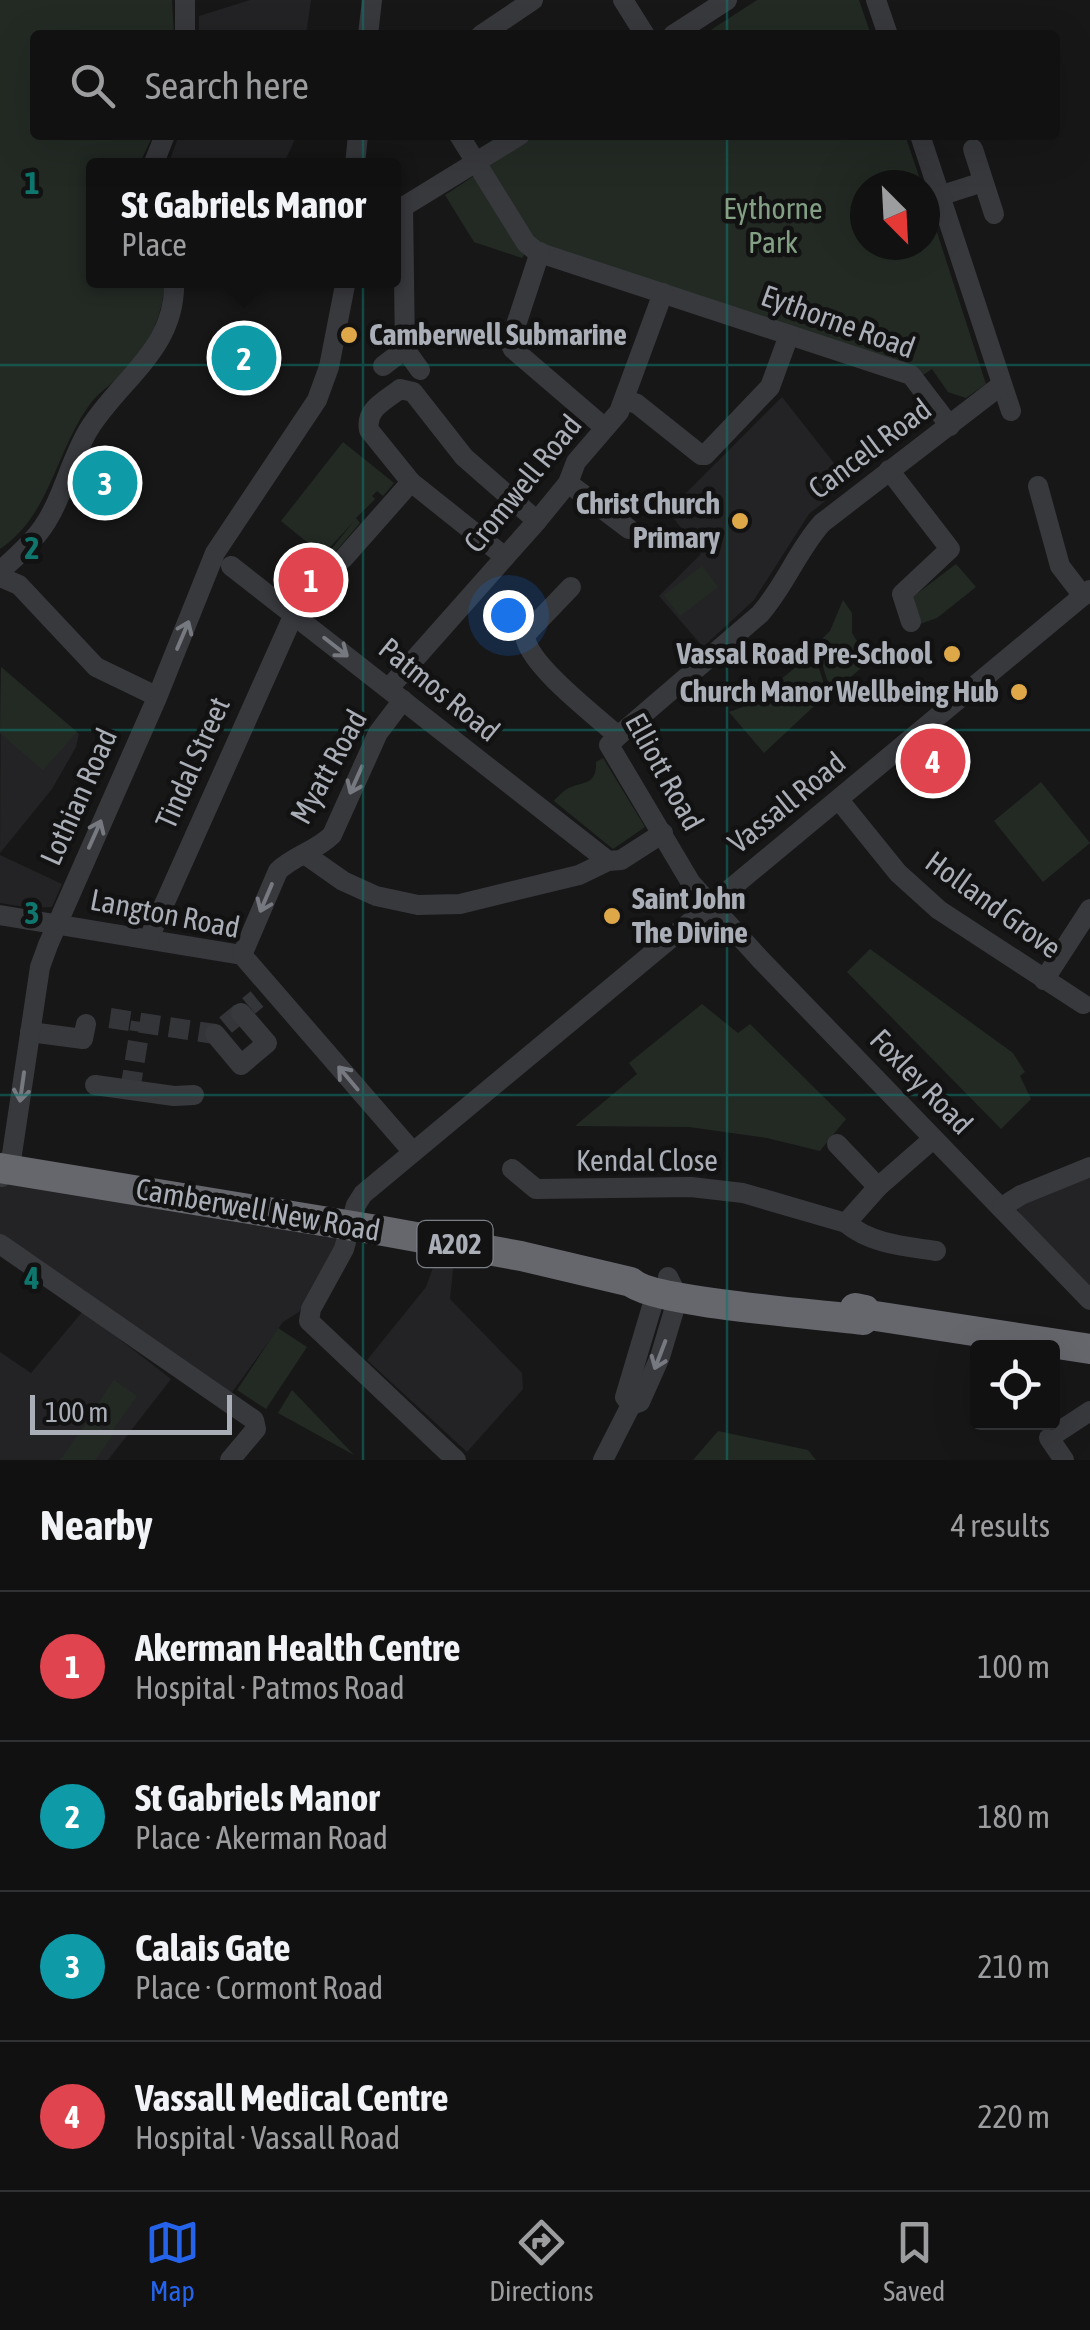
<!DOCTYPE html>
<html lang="en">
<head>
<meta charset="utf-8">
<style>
	:root { --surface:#111112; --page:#1e1f20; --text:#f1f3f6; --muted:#9c9d9f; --line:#303132; --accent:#2563eb }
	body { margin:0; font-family:"Asap Condensed",sans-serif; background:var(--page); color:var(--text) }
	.controls { position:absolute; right:30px; bottom:30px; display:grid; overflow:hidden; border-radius:10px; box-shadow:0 10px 40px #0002 }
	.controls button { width:90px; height:90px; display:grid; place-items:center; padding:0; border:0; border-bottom:2px solid var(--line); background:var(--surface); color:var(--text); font:50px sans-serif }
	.compass { position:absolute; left:850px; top:170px; width:90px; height:90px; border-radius:50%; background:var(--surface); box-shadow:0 10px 40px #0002; rotate:156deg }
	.scale { position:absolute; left:30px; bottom:25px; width:202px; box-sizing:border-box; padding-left:10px; border:5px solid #aaaeb7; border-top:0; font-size:28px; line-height:35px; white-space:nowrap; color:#aaaeb7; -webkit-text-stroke:8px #121213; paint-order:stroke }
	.you { position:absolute; left:508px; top:615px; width:35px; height:35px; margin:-25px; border:8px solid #fff; border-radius:50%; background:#1a73e8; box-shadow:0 0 0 15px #1a73e833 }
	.badge { display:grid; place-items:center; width:65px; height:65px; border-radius:50%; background:var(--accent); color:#fff; font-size:32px; font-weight:700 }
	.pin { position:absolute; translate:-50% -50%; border:5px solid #fff; box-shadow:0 2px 10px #0006 }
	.popup { position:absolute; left:86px; top:158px; width:315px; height:130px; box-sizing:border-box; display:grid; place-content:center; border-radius:10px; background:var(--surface); filter:drop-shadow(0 2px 8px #0005); font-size:32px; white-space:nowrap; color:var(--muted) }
	.popup b { font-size:38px; color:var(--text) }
	.popup::after { content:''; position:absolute; left:50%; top:100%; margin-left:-20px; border:20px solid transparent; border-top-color:var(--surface) }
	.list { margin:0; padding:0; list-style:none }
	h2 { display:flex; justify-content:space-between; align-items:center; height:130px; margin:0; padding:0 40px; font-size:42px }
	h2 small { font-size:32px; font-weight:400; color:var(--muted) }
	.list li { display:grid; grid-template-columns:65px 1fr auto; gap:30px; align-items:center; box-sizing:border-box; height:150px; padding:0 40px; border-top:2px solid var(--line) }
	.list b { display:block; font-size:38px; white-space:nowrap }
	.list p { margin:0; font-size:32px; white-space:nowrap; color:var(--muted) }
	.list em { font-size:32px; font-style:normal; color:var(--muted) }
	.icon { flex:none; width:55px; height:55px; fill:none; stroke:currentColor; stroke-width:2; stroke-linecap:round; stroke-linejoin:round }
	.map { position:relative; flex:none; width:1090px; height:1460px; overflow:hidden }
	.search { position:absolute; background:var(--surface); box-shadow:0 10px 40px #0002; left:30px; right:30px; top:30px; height:110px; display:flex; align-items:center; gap:25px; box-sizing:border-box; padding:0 35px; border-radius:10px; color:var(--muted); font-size:38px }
	.sheet { height:730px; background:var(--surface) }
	nav { display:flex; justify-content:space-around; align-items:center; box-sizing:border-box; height:140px; border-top:2px solid var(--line); background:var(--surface); font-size:28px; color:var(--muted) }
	nav a { display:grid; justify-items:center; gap:5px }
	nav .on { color:var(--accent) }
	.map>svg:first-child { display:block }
	.built { fill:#232325 }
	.green { fill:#232a24 }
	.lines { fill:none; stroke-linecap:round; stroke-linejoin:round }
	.minor-tunnel { stroke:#343538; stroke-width:20; stroke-dasharray:20 10; stroke-linecap:butt }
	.minor { stroke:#38393d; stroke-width:20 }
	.highway { stroke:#65676d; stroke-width:30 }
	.oneway { stroke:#777980 }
	.grid { fill:none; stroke:#0f766e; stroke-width:2.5; stroke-opacity:0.55 }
	.poi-dot { fill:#dea849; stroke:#121213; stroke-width:4 }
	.labels { text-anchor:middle; stroke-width:9; stroke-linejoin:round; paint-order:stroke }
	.shield { fill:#121213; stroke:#7c7f86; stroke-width:2.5 }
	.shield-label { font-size:28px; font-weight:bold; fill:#aaaeb7 }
	.park-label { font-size:30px; fill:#83a084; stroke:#121213 }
	.street-label { font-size:30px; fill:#aaaeb7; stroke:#121213 }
	.poi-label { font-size:30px; font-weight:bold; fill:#aaaeb7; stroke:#121213; text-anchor:end }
	.grid-label { font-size:32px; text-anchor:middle; font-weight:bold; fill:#0f766e; stroke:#121213; stroke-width:9; stroke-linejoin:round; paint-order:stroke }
</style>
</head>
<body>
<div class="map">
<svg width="1090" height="1460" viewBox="0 0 1090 1460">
	<rect width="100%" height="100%" fill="#171718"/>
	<g class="built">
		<polygon points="250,0 311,0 306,35 199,35 199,16"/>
		<polygon points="179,135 297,135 283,165 168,165"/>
		<polygon points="782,397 849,482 809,514 754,600 703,647 659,596 701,554 668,511"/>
		<polygon points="1,667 79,734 76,747 52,789 0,853"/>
		<polygon points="0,855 62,884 52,907 31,908 0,903"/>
		<polygon points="1090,1176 1090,1289 1022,1220 1017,1208 1035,1196"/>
		<polygon points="0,1177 334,1233 338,1248 299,1312 283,1322 230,1395 0,1239"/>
		<polygon points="437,1256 454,1261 450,1299 522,1373 523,1389 467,1452 367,1360 426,1287"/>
		<polygon points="83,1311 171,1379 108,1460 0,1460 0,1352 31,1373"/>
	</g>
	<g class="green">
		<path d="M0,0H172L174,35H35V135H153L139,165H94V280L165,281C163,317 147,350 121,375C110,386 96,394 88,407C55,454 50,515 0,549Z"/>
		<polygon points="757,0 859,0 871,35 703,35"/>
		<polygon points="536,135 905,135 922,185 865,185 865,245 925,245 925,195 986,384 966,398 948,392 932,369 920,377 533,243 522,258 474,242 445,195"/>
		<polygon points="343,442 394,483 383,496 377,491 372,496 375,499 356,518 360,523 329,559 326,556 354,521 323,555 281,521"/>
		<polygon points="956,564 976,587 937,618 917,625 910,599"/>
		<polygon points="702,566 718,587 680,616 664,595"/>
		<path d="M843,600L852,613V633L864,653L861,660L866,664L835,690C821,678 826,659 814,647L830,631Z"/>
		<polygon points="814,652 827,694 764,753 729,712 751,704"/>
		<polygon points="1,667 77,732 43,770 0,733"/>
		<path d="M603,758L645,827L613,849L554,801C554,800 566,789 567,789C583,781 597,786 596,762Z"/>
		<polygon points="1041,782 1090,843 1043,882 994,821"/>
		<polygon points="870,949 1013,1053 1025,1072 1020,1076 1031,1099 1001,1129 847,972"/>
		<polygon points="702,1004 738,1033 750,1024 846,1119 820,1151 767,1138 689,1127 575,1126 637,1074 629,1063"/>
		<polygon points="278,1328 307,1347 266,1409 237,1390"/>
		<polygon points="114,1380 137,1396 112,1431 90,1415"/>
		<polygon points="292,1390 354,1455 278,1413"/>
		<polygon points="89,1420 112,1436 95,1460 60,1460"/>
		<polygon points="718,1431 808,1450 816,1460 693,1460"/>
	</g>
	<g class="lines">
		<g class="minor-tunnel">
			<polyline points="110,1018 215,1034 257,999"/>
			<polyline points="130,1091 141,1022"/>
		</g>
		<g class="minor">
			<polyline points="185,0 185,35"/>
			<polyline points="623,0 645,35"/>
			<polyline points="876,0 888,35"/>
			<polyline points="368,35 372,0"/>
			<polyline points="481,35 533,0"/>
			<polyline points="673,35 727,0"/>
			<polyline points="459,135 526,243 537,252 911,375 950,426"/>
			<polyline points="920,135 1011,411"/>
			<polyline points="973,149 994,214"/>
			<polyline points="153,165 165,135"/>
			<polyline points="355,165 358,135"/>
			<polyline points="939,196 983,182"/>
			<polyline points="540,252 510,343 513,349 605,428"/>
			<polyline points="383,366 405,349"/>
			<polyline points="420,370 405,349 403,207 520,135"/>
			<polyline points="626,400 637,404 701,455 705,455 770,387 789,335"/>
			<polyline points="889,470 950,549 902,594 911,622"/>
			<polyline points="568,483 629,529"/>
			<polyline points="1038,486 1060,566 1083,596"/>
			<path d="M505,557L411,482L369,430C365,409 385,401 400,389L413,392L464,457L537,521"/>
			<polyline points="343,559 411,482"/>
			<polyline points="231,566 608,861"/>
			<path d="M0,571C15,558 31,544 43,527C63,498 70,460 89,429C121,378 177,348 174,280"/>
			<polyline points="0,577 19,585 96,667 156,696"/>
			<path d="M571,587L525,635C526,663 596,716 618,736L609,745L691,883L761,960L1090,1300"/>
			<polyline points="389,688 537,521 568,483 576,462 619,412 663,293"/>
			<path d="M618,736L760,614C785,586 797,551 822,523L1000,386"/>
			<polyline points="839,800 898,873 939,910 1083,1004"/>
			<polyline points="306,855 343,881 376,896 418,905 460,904 579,875 608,861 621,860 663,833"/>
			<polyline points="0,915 242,955 412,1151"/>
			<polyline points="149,938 294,614"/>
			<path d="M242,955L278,871C293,856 316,851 332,835L378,733L403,700"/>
			<polyline points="1044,980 1090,909"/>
			<polyline points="30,1032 83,1039 86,1024"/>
			<polyline points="215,1034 241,1065 267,1043 241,1013"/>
			<polyline points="95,1085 174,1096 194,1095"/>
			<polyline points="837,1144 878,1187"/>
			<path d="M512,1169L536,1189L691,1187L743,1193L846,1223C871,1244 904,1246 936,1251"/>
			<polyline points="2,1177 12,1154 40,967 48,945 156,700 215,553 317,400 329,367 346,280"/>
			<polyline points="1002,1207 1021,1195 1090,1167"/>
			<polyline points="846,1223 878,1187 933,1139"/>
			<polyline points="0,1244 254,1420 256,1429 230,1460"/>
			<polyline points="631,1405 625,1397 656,1293"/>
			<polyline points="456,1460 309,1321 311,1309 344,1249 356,1205 363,1194 1090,590"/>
			<polyline points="603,1460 631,1405 640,1402 660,1357 678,1297 668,1277"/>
			<polyline points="1064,1460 1049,1438 1090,1411"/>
		</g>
		<g class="highway">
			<path d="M0,1168L383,1231L521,1256L631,1282C653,1303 822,1314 863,1320L869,1315"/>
			<polyline points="855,1308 865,1310 869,1315 1090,1349"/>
		</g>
	</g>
	<defs><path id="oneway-shaft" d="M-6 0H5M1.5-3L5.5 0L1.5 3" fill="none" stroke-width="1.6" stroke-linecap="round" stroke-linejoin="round" transform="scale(2.5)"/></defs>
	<g class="oneway">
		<use href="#oneway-shaft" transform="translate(183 635) rotate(-67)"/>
		<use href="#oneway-shaft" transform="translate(336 647) rotate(38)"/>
		<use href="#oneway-shaft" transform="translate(356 780) rotate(114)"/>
		<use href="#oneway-shaft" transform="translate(95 834) rotate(-66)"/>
		<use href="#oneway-shaft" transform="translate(266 898) rotate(113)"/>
		<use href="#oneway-shaft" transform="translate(348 1078) rotate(-130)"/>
		<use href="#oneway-shaft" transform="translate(22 1087) rotate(98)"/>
		<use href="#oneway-shaft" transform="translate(660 1355) rotate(111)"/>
	</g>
	<path class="grid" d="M363,0V35M727,0V35M363,135V1460M727,135V1460M0,365H1090M0,730H1090M0,1095H1090"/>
	<g class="poi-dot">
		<circle cx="349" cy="335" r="10"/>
		<circle cx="740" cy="521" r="10"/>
		<circle cx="952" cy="654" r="10"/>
		<circle cx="1019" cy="692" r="10"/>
		<circle cx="612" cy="916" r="10"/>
	</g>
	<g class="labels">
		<rect class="shield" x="417.5" y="1221" width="75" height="46" rx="8"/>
		<g class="shield-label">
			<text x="455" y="1254">A202</text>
		</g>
		<g class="park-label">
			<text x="773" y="219">Eythorne<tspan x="773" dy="34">Park</tspan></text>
		</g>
		<g class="street-label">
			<text transform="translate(838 322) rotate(20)" y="10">Eythorne Road</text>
			<text transform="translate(870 449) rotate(-37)" y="10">Cancell Road</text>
			<text transform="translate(523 484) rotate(-51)" y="10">Cromwell Road</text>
			<text transform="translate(439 690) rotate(39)" y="10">Patmos Road</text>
			<text transform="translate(193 763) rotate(-66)" y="10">Tindal Street</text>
			<text transform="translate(329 767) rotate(-61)" y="10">Myatt Road</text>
			<text transform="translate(664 772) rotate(61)" y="10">Elliott Road</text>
			<text transform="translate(79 797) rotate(-66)" y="10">Lothian Road</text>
			<text transform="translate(787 803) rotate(-39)" y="10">Vassall Road</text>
			<text transform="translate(993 905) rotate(36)" y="10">Holland Grove</text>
			<text transform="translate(165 914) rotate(11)" y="10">Langton Road</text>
			<text transform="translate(921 1082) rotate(46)" y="10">Foxley Road</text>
			<text x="647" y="1171">Kendal Close</text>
			<text transform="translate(258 1210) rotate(10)" y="10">Camberwell New Road</text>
		</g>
		<g class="poi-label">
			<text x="369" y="345" text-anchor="start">Camberwell Submarine</text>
			<text x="720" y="514">Christ Church<tspan x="720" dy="34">Primary</tspan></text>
			<text x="932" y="664">Vassal Road Pre-School</text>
			<text x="999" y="702">Church Manor Wellbeing Hub</text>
			<text x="632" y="909" text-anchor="start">Saint John<tspan x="632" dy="34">The Divine</tspan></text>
		</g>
	</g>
	<g class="grid-label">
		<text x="32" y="194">1</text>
		<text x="32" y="559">2</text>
		<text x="32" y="924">3</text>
		<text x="32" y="1289">4</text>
	</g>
</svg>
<div class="controls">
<button><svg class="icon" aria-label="locate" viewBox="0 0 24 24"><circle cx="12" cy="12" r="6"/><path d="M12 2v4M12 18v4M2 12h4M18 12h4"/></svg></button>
</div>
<svg class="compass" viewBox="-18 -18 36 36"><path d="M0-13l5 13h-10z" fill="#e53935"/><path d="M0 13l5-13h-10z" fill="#9c9d9f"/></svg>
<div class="scale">100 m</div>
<div class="you"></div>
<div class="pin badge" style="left:311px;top:580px;background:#e0444e">1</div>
<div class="pin badge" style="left:244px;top:358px;background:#0f9aa8">2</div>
<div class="popup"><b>St Gabriels Manor</b>Place</div>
<div class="pin badge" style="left:105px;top:483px;background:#0f9aa8">3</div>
<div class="pin badge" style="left:933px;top:761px;background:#e0444e">4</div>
<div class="search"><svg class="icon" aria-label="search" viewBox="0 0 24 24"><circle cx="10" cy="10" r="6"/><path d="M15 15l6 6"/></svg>Search here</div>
</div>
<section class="sheet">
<h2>Nearby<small>4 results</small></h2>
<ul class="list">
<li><span class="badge" style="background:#e0444e">1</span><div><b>Akerman Health Centre</b><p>Hospital · Patmos Road</p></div><em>100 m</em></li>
<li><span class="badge" style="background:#0f9aa8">2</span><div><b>St Gabriels Manor</b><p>Place · Akerman Road</p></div><em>180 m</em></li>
<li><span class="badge" style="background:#0f9aa8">3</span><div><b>Calais Gate</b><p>Place · Cormont Road</p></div><em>210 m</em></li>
<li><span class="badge" style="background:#e0444e">4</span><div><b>Vassall Medical Centre</b><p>Hospital · Vassall Road</p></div><em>220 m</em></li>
</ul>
</section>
<nav>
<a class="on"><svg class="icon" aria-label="map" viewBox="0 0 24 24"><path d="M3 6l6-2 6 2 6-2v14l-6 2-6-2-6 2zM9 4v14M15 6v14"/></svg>Map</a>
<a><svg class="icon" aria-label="directions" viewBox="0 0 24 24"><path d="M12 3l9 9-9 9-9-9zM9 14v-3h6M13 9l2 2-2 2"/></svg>Directions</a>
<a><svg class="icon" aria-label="saved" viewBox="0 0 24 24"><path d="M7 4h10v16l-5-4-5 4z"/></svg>Saved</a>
</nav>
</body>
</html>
